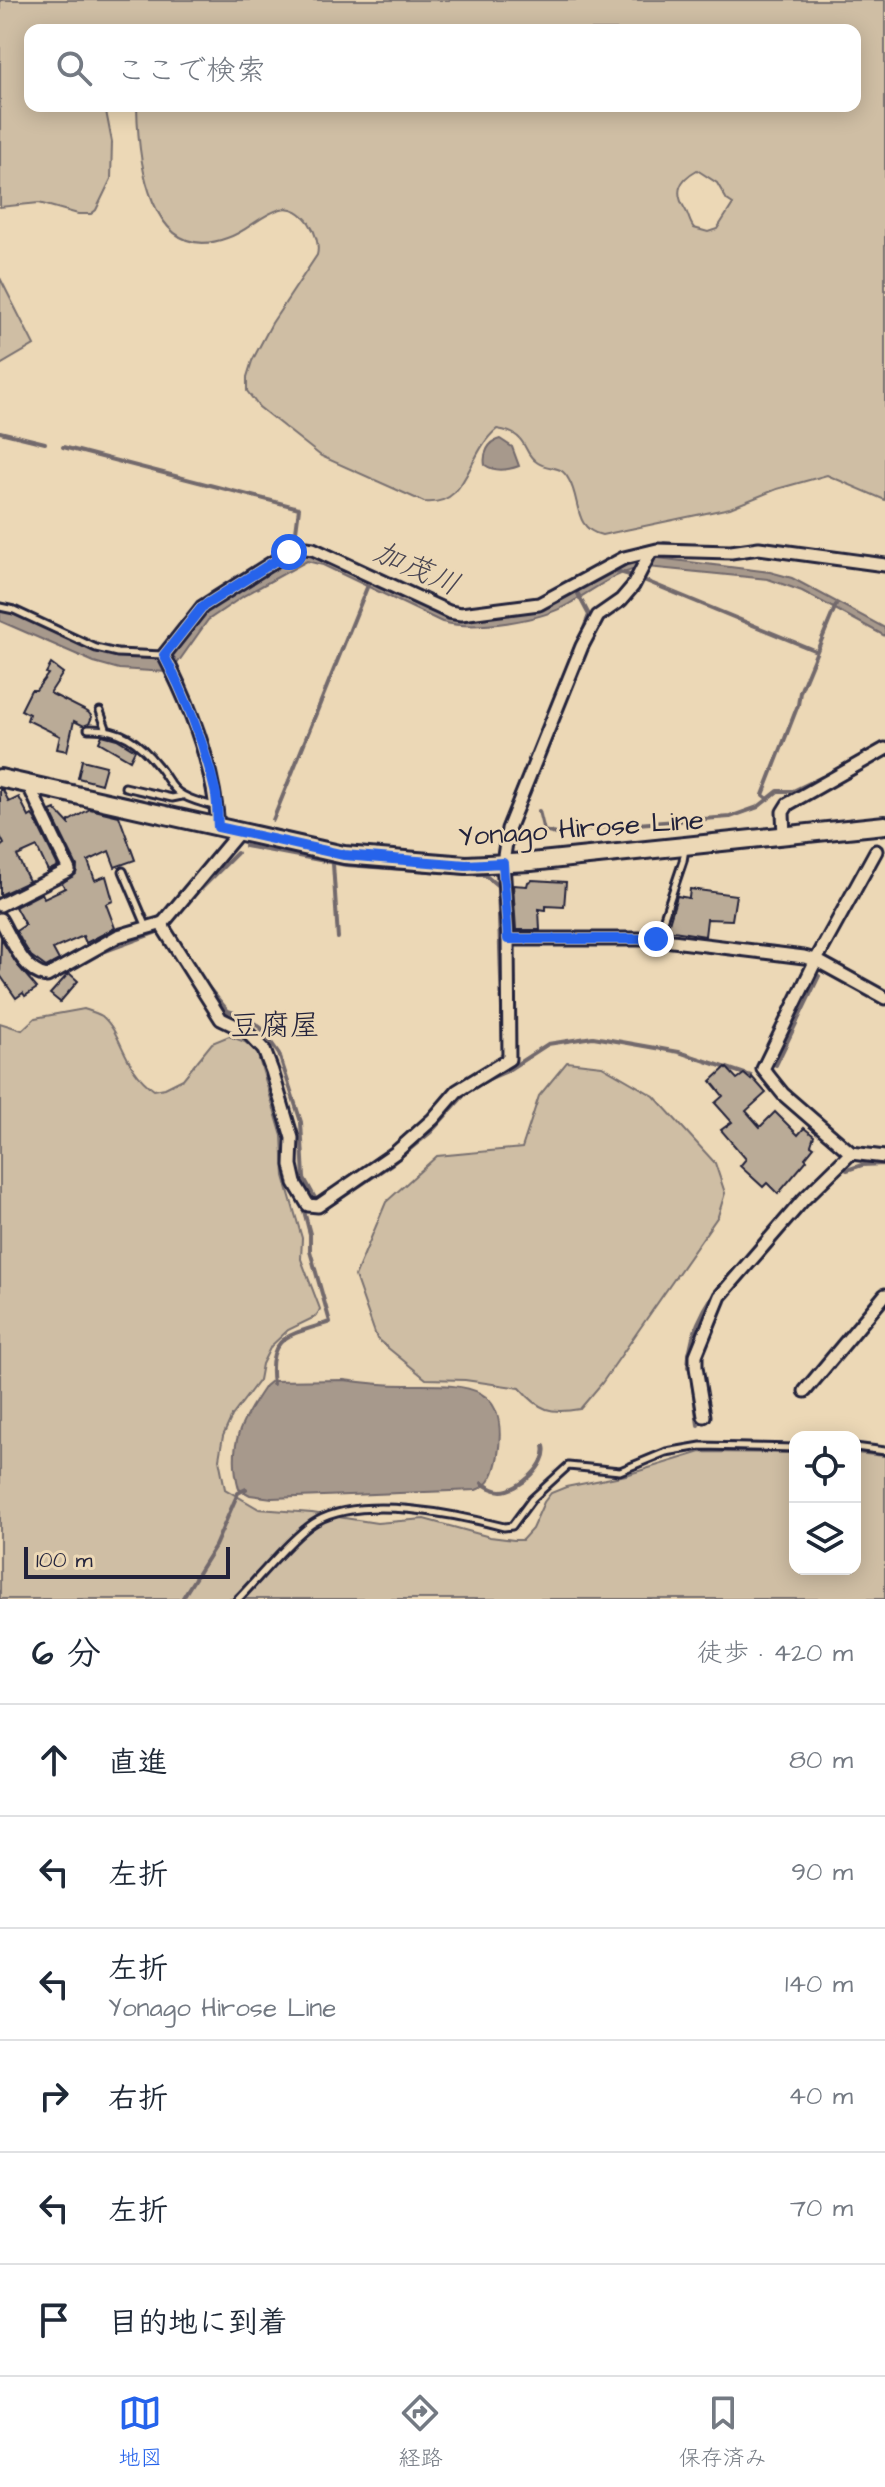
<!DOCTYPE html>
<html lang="ja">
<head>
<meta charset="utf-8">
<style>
	:root { --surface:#fff; --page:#f6f6f7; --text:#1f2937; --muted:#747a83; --line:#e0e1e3; --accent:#2563eb }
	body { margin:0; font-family:"Architects Daughter","Klee One",sans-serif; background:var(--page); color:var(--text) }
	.controls { position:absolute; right:24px; bottom:24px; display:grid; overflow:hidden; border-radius:16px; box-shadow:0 4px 20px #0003 }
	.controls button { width:72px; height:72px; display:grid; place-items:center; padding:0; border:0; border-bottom:2px solid var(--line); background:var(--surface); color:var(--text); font:40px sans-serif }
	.scale { position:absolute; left:24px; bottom:20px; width:206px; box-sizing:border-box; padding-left:8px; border:4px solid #22223b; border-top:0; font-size:22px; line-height:28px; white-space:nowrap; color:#22223b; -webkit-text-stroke:6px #ecd8b6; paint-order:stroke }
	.stop { position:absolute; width:24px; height:24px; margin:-18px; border:6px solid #2563eb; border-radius:50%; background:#fff }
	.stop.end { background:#2563eb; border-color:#fff; box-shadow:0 2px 8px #0008 }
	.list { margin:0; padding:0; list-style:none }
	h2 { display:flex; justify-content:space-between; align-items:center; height:104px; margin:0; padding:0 32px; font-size:34px }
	h2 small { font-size:26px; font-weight:400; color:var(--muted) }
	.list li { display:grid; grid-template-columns:52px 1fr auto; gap:24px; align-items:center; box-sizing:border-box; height:112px; padding:0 32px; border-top:2px solid var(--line) }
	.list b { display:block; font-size:30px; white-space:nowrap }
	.list p { margin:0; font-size:26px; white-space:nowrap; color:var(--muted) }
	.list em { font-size:26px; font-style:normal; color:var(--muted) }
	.icon { flex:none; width:44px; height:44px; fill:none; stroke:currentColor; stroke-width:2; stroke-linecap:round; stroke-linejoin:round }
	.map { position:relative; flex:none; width:885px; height:1599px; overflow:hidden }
	.search { position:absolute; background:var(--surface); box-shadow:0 4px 20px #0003; left:24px; right:24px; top:24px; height:88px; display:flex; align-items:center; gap:20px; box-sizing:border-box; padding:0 28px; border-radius:16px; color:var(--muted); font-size:30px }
	.sheet { height:776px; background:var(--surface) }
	nav { display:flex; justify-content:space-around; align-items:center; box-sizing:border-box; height:112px; border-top:2px solid var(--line); background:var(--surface); font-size:22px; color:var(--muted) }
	nav a { display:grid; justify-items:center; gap:4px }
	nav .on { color:var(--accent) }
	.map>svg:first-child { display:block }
	.green { fill:#cfbea4; stroke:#787070; stroke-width:2; fill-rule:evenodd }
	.water { fill:#a7998c; stroke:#72696c; stroke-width:2 }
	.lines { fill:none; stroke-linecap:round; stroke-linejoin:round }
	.stream { stroke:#72696c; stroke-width:4 }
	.building { fill:#baab97; stroke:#22223b; stroke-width:2 }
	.lane-casing { stroke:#22223b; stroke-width:11 }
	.street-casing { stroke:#22223b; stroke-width:17 }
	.secondary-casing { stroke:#22223b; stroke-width:22 }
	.lane { stroke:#ecd8b6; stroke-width:5 }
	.street { stroke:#ecd8b6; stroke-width:11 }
	.secondary { stroke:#ecd8b6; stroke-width:16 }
	.route { stroke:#2563eb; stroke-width:10 }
	.labels { text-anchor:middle; stroke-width:6; stroke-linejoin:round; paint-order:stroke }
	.street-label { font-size:28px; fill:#22223b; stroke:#ecd8b6 }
	.water-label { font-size:30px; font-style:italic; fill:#4a4653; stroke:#ecd8b6 }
	.neighbourhood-label { font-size:30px; fill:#22223b; stroke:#ecd8b6 }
</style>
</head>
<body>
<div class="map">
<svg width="885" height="1599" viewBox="0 0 885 1599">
	<rect width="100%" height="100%" fill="#ecd8b6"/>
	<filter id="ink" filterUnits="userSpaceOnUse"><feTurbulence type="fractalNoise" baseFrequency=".0125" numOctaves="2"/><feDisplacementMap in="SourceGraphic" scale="16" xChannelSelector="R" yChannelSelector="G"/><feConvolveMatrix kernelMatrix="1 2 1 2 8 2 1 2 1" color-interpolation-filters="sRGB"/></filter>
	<g filter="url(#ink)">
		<g class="green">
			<path d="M0,0H885V500L827,475L777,489L730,508L602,535C573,529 581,500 569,480C560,463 551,471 538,463C520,452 531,434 497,429C466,454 469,507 424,502L321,456L259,407L247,391V377L252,361L272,323L317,255C322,237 303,203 281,209C261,214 247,232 227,238C149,267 138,157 137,106H855V30H30V106H105L112,142L111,179L96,210L91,214H78L39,203L0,207ZM697,170L717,183L727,200L733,204L717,229L708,232L694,228C689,222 689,215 685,209C674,192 679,180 697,170Z"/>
			<polygon points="0,278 34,345 0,365"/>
			<path d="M84,1009C90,1011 97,1013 102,1016C123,1034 123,1069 154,1090L165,1088L183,1079L212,1043L229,1036L245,1042L257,1052L282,1136L284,1176L302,1238L301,1259L320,1309L317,1316L288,1330L271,1346L262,1364L259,1380L232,1416L223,1436L219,1459L225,1489L259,1509L312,1513L377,1523L424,1519L490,1537L514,1540H522L532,1529L544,1502L551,1493L566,1487L626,1475L701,1452L795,1453V1569H855V1453L885,1456V1599H0V1023L22,1030L35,1018Z"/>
			<path d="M567,1062L602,1066L654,1096L715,1163L725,1193L718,1216L602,1383L580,1409C550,1414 540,1411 520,1388L465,1380L426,1379L377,1339L355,1276L386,1202L437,1156L522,1148L539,1096Z"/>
		</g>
		<g class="water">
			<path d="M500,439L512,447L519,466C508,470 495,472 485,465C483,454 488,442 500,439Z"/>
			<path d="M312,551L451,614L518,611L642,556L770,572L792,578L885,628V636L802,591L768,579L647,567C617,570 595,589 569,604C540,621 475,631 442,622L323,565L307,561L245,595L208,620L174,668L167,672L119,669L94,662L0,621V611L10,612L117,655L161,660L204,609L295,552Z"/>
			<path d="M344,1380C365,1383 385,1385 406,1385C462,1385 510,1380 498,1455C495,1471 491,1485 476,1490L272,1498L250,1495L239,1489C227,1445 241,1421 265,1386L271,1381Z"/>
		</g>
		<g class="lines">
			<g class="stream">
				<polyline points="0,432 45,443"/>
				<polyline points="63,447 299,508 295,539"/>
				<polyline points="664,543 704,546"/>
				<polyline points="768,544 885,559"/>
				<polyline points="616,571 633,576"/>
				<polyline points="646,581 816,651"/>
				<polyline points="578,594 589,615 581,636"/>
				<polyline points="768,799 778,791 793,791 822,777"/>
				<polyline points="539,811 544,831 556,834 610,826 730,817 758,807 768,799 763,795 798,705 800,692 836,605"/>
				<polyline points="273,820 368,585"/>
				<polyline points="245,846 346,865 485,875 498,886 503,1040"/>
				<polyline points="333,864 338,938"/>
				<polyline points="201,889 237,853"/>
				<polyline points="97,954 157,932"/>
				<polyline points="203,981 228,1011 244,1016 261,1028 279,1054 301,1122 304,1178 316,1200"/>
				<polyline points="776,1065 819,976"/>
				<polyline points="847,1170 862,1165 885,1164"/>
				<polyline points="325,1209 393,1163 431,1132 466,1093 477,1084 505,1072 548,1044 593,1037 605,1039 679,1052 751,1076"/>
				<polyline points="769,1231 800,1196"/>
				<path d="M688,1367C689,1328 713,1287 743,1263"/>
				<polyline points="692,1381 698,1425"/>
				<path d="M273,1384C266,1335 290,1335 330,1322L310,1251V1234L303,1207"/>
				<path d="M482,1483C488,1487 494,1491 501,1491C519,1491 549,1464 544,1446"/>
				<polyline points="182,1599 215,1546 238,1493 246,1489"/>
			</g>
		</g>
		<g class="building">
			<polygon points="51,664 63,673 50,693 88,712 92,717 89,724 84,726 74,721 67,751 57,749 60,736 27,720 29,714 21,710 31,690 36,690 48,674 46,673"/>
			<polygon points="102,735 117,739 135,750 130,760 99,742"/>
			<polygon points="82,760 106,766 101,784 78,778"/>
			<polygon points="0,789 3,790 9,802 19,797 29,817 32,815 35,819 58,866 48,871 37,847 17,856 29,881 32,880 0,895 0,847 4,844 0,836"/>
			<polygon points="55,809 69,824 69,821 90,809 119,816 135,860 115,867 109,851 88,861 95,880 106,876 113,901 106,904 115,928 86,943 83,936 53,949 59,960 46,967 31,956 21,940 16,931 25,925 15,907 42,893 44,898 65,888 62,883 76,874 77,866 50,811"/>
			<polygon points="532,880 566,882 564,907 546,906 546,910 539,909 540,930 516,930 513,885 527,886 528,882"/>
			<polygon points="690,889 736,895 732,920 707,919 705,936 667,930 677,896 689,898"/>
			<polygon points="1,939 18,966 37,988 25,996 23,993 16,998 0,975"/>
			<polygon points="69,973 78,981 60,1002 50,994"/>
			<polygon points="726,1067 737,1079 744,1074 751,1080 752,1077 766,1093 746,1111 760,1127 775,1112 798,1135 804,1128 814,1136 811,1145 814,1147 805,1158 807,1160 778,1194 767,1183 763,1187 740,1166 746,1159 721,1130 732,1122 715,1103 723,1096 711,1081"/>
		</g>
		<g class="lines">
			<g class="lane-casing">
				<g id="lane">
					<polyline points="0,607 14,610 96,648 117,653 163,655"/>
					<polyline points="100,711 106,728"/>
					<path d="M88,729C121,728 138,741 158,766C165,774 169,785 178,792C188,800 201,802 213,806"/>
					<polyline points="125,787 172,798 182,796"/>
					<polyline points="123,871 146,925"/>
					<polyline points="657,938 683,861 685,849"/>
					<polyline points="855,1447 885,1451"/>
					<path d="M238,1599C257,1580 296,1532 317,1521C363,1495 455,1514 504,1527L512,1526L532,1499L568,1466L620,1471L666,1452L701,1446L795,1448"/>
				</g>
			</g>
			<g class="street-casing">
				<g id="street">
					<path d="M218,827C214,767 192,709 164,655L202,607L289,552L300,547L313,549L449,612L461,614L539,604L624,558L657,550L731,552L759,548L885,565"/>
					<polyline points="239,832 163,923 164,929 221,1019 246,1031 264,1050 272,1071 292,1138 291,1165 295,1183 308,1205 318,1206 395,1153 433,1119 457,1091 509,1059 508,939 503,863 508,829 582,646 598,616 621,600 633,586 650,553"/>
					<polyline points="784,837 783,812 788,804 885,749"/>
					<polyline points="876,851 816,960 763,1069 783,1094 851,1153 885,1157"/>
					<polyline points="0,905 69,870 28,784"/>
					<path d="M0,919C11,937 23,973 47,976L118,936L163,923"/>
					<polyline points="508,939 656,939 804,957 816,960 885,998"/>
					<polyline points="805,1391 885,1295"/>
					<polyline points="704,1416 696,1367 696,1355 720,1296 804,1199 851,1153"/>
				</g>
			</g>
			<g class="secondary-casing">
				<polyline id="secondary" points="0,778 344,855 466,865 531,862 885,825"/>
			</g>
			<use href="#lane" class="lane"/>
			<use href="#street" class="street"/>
			<use href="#secondary" class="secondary"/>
		</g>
	</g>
	<g class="lines" filter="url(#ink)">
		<path class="route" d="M289,552L202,607L164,655C186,697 204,743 215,790C218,802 217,815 218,827L344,855L466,865L503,863L508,939H656"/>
	</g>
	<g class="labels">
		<g class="street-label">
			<text transform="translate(581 827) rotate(-4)" y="10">Yonago Hirose Line</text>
		</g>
		<g class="water-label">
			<text transform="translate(417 568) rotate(24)" y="10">加茂川</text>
		</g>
		<g class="neighbourhood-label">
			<text x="275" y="1035">豆腐屋</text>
		</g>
	</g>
</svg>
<div class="controls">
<button><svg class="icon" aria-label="locate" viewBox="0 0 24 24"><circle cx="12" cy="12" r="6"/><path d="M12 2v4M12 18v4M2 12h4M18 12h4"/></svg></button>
<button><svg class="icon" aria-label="layers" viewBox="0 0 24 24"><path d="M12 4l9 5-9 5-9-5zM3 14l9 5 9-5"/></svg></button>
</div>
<div class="scale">100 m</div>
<div class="stop" style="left:289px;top:552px"></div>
<div class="stop end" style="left:656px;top:939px"></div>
<div class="search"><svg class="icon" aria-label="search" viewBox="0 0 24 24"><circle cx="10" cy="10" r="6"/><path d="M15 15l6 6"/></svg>ここで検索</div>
</div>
<section class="sheet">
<h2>6 分<small>徒歩 · 420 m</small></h2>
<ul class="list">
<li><svg class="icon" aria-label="ahead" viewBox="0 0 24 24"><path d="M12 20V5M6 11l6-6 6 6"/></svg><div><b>直進</b></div><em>80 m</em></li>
<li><svg class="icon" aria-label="left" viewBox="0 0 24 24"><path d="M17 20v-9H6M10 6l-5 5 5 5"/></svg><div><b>左折</b></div><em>90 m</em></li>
<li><svg class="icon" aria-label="left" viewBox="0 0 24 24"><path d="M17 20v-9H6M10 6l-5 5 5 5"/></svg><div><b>左折</b><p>Yonago Hirose Line</p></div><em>140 m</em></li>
<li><svg class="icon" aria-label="right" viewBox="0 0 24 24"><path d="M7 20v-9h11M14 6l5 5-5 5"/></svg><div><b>右折</b></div><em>40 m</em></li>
<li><svg class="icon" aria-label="left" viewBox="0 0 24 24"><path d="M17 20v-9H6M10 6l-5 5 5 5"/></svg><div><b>左折</b></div><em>70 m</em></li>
<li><svg class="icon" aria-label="arrive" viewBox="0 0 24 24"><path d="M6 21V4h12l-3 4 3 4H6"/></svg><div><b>目的地に到着</b></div></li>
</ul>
</section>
<nav>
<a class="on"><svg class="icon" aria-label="map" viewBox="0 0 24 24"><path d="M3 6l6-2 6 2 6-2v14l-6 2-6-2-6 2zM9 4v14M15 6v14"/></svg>地図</a>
<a><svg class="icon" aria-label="directions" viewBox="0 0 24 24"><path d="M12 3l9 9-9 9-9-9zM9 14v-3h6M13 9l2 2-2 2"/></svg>経路</a>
<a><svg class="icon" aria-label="saved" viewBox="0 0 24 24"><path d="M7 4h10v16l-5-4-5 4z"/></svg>保存済み</a>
</nav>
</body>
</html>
